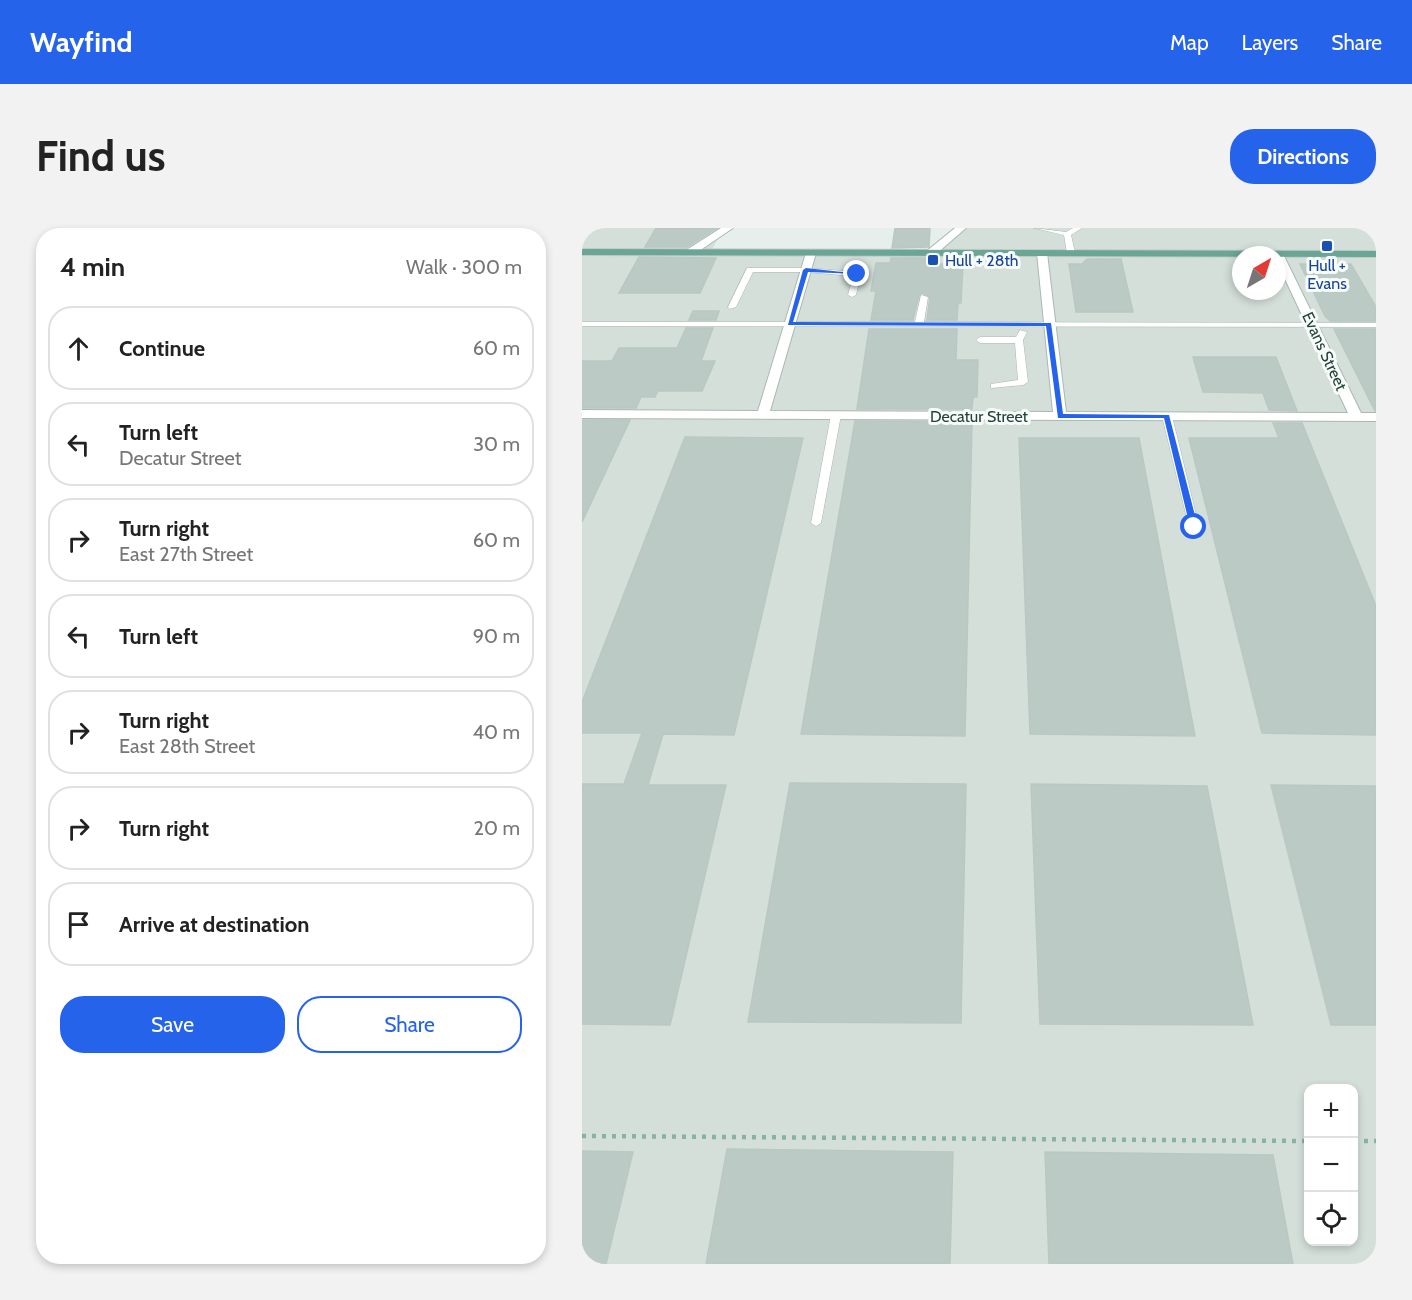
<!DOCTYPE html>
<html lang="en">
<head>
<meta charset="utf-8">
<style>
	:root { --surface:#fff; --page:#f2f2f2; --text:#222; --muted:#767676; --line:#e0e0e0; --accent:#2563eb }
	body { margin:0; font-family:Cabin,sans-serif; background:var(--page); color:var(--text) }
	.controls { position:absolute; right:18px; bottom:18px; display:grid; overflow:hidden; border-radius:12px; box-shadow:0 3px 9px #0003 }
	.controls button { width:54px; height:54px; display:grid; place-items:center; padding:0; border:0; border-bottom:2px solid var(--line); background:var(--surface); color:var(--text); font:30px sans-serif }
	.compass { position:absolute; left:650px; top:18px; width:54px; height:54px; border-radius:50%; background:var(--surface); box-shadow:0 3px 9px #0003; rotate:39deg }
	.stop { position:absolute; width:18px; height:18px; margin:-14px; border:4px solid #2563eb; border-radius:50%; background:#fff }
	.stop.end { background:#2563eb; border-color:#fff; box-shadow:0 2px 6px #0008 }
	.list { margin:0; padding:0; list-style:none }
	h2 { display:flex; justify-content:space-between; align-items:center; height:78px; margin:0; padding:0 24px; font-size:26px }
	h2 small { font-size:20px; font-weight:400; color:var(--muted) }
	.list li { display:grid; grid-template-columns:39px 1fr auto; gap:18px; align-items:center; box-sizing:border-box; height:84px; margin:0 12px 12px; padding:0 12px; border:2px solid var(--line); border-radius:24px }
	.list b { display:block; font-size:22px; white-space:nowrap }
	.list p { margin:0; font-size:20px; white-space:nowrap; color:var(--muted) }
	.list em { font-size:20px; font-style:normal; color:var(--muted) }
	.actions { display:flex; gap:12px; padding:18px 24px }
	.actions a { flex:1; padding:14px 0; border:2px solid var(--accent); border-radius:24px; text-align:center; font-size:21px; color:var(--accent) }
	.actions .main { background:var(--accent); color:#fff }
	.icon { flex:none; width:33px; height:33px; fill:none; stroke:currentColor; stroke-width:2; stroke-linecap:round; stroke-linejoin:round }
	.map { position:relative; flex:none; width:794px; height:1036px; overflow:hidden; border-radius:24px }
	header { display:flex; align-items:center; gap:36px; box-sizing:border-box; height:84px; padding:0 30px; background:var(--accent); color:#fff }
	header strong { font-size:28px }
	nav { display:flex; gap:33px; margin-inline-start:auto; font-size:21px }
	.intro { display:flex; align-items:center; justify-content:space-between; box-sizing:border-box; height:144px; padding:0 36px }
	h1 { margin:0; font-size:42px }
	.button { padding:15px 27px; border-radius:24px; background:var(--accent); color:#fff; font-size:21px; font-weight:700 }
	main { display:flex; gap:36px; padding:0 36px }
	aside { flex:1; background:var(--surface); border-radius:24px; box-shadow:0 3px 9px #0003 }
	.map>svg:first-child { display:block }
	.built { fill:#d4dfda; fill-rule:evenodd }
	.building { fill:#bbcac4; stroke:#b8c9c2; stroke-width:1.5 }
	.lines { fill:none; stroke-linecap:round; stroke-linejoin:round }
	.lane-casing { stroke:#a8b8b2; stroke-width:1 }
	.street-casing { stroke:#a8b8b2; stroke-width:2 }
	.primary-casing { stroke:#c2cac8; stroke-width:2 }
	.path { stroke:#86b3a5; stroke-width:4.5; stroke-dasharray:4 6; stroke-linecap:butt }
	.lane { fill:#fff; fill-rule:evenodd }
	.street { fill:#fff; fill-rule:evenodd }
	.primary { fill:#6aa596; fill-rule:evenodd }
	.route { fill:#2563eb }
	.transit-dot { fill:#1a4fb4; stroke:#f7fbf9; stroke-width:2 }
	.labels { text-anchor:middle; stroke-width:6; stroke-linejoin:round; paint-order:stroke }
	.far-transit-label { font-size:16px; fill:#164399; stroke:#f7fbf9; text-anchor:start }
	.far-street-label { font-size:16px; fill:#24423a; stroke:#f7fbf9 }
</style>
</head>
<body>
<header>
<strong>Wayfind</strong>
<nav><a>Map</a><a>Layers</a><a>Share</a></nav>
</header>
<div class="intro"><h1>Find us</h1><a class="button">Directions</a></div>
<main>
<aside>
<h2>4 min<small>Walk · 300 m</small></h2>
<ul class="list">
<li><svg class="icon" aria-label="ahead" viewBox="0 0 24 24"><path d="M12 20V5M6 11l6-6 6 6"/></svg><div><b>Continue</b></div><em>60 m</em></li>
<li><svg class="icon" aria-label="left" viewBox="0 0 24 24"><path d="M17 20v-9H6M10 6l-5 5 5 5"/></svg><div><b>Turn left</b><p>Decatur Street</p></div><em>30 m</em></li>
<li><svg class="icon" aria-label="right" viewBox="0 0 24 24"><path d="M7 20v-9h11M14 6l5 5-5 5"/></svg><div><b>Turn right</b><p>East 27th Street</p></div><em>60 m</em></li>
<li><svg class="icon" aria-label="left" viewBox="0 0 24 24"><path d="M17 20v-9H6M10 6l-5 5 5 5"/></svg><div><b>Turn left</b></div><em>90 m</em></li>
<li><svg class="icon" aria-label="right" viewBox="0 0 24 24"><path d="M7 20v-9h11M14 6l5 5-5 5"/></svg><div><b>Turn right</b><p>East 28th Street</p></div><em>40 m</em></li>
<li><svg class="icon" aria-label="right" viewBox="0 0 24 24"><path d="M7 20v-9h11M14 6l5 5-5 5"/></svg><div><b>Turn right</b></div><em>20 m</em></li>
<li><svg class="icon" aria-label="arrive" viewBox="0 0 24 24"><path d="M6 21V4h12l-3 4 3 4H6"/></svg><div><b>Arrive at destination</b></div></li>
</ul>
<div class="actions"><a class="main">Save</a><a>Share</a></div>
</aside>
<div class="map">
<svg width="794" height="1036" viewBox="0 0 794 1036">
	<rect width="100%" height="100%" fill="#e6efeb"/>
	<path class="built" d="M0,0H142L129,23L350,25L379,0H794V1036H0ZM659,27H695V63H659ZM726,860H772V1014H726Z"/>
	<g class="building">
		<polygon points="74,0 135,0 105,19 63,19"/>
		<polygon points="313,0 348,0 347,19 310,20"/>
		<polygon points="57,29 134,30 118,65 37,65"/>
		<polygon points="309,30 346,30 345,36 381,36 379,75 376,75 375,92 345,92 348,69 340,65 337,67 331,92 289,92 294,63 289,63 294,35 308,35"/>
		<polygon points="505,31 539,31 551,84 494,84 487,36 500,36"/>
		<polygon points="718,36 769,36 794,79 794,93 748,93 743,88"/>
		<polygon points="111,83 137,83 134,92 107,92"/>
		<polygon points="104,100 131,100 119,133 133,133 120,163 76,163 73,169 59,169 54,180 0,180 0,133 30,133 37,120 95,120"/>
		<polygon points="287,101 375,101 374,132 396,132 395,169 391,169 390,181 275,181"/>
		<polygon points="752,101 794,101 794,183 793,183"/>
		<polygon points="611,129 694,129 715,183 687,182 681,165 621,164"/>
		<polygon points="0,192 48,192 0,294"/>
		<polygon points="273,193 390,194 383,508 219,506"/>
		<polygon points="691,195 720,195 794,378 794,507 680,505 607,210 697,210"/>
		<polygon points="103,209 221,210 152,507 81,506 66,557 144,557 88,797 0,796 0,556 42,556 60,505 0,505 0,474"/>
		<polygon points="437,210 557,210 613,508 448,506"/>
		<polygon points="208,555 384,556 379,795 166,794"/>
		<polygon points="449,556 625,558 671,797 458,796"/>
		<polygon points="689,557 794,558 794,797 749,797"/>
		<polygon points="145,921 371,924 368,1036 124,1036"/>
		<polygon points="0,923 51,924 24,1036 0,1036"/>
		<polygon points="463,924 691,927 711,1036 467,1036"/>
	</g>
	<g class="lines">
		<g class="lane-casing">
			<g id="lane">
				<polygon points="452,0 484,4 491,0 500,0 489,7 493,25 489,27 485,25 482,7"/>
				<polygon points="165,40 224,40 275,44 279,46 274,67 270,69 266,67 271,48 224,44 171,44 154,79 147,81 146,79"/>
				<polygon points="339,67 346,69 342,94 794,95 794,99 0,98 0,94 333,94"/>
				<polygon points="438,102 445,104 441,112 446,154 441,157 409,160 409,156 436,152 433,115 398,115 394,112 398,109 434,109"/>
				<polygon points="254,184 259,187 239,295 234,298 229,295 249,187"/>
				<polygon points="585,185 590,188 617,299 612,302 607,299 580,188"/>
			</g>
		</g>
		<g class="street-casing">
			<g id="street">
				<polygon points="139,0 151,0 111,27 103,27 103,23"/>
				<polygon points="373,0 384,0 354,26 346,26 346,22"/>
				<polygon points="229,22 234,25 188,183 471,184 455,25 460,22 465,25 484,184 766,185 695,34 695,27 691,26 696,23 701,26 779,185 794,185 794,193 0,190 0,182 176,183 224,25"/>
			</g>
		</g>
		<g class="primary-casing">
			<polygon id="primary" points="0,21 794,23 794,29 0,27"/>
		</g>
		<g class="path">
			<polyline points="0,908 726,913"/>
			<polyline points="772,913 794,913"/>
		</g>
		<use href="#lane" class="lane"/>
		<use href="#street" class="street"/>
		<use href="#primary" class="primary"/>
	</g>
	<polygon class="route" points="224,40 278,46 226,44 211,94 469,95 481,186 587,187 616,299 612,301 608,299 582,190 476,190 464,98 206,97 221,42"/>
	<g class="transit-dot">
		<rect x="739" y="12" width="12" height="12" rx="3"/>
		<rect x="345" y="26" width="12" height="12" rx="3"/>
	</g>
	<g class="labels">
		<g class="far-transit-label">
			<text x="363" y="38">Hull + 28th</text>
			<text x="745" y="43" text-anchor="middle">Hull +<tspan x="745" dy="18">Evans</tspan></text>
		</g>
		<g class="far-street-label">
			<text transform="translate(743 123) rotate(65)" y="6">Evans Street</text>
			<text x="397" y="194">Decatur Street</text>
		</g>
	</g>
</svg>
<div class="controls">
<button>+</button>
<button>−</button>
<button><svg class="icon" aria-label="locate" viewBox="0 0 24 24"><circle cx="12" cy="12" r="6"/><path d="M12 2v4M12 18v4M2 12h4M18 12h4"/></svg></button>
</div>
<svg class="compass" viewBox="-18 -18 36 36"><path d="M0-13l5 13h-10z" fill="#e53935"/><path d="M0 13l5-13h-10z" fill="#767676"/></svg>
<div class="stop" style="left:612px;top:299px"></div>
<div class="stop end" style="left:275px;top:46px"></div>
</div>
</main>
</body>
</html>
